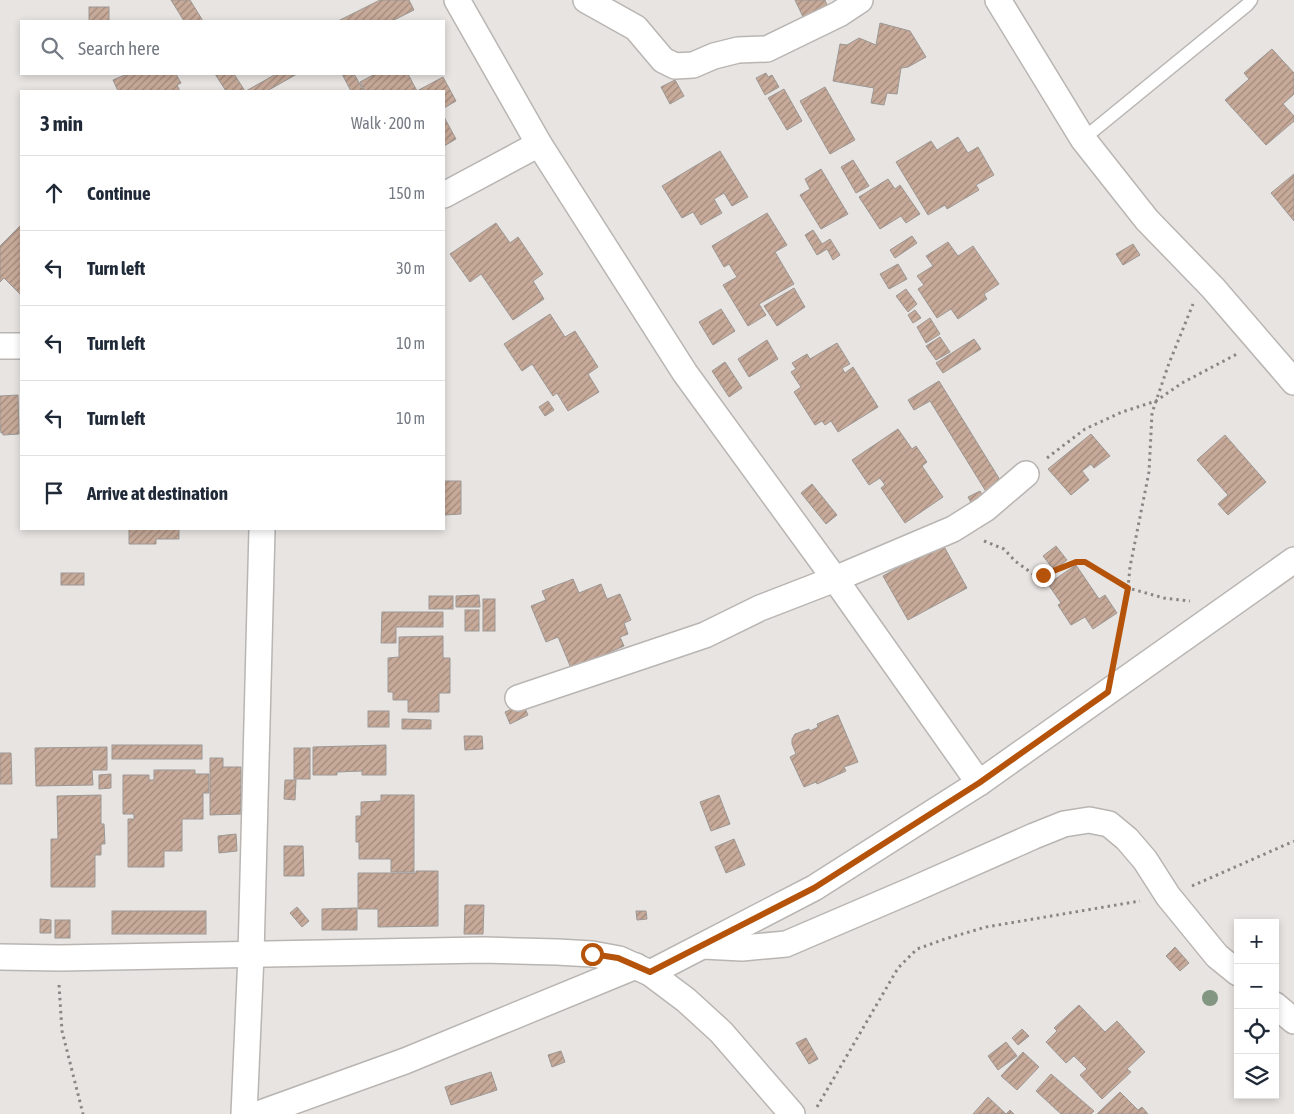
<!DOCTYPE html>
<html lang="en">
<head>
<meta charset="utf-8">
<style>
	:root { --surface:#fff; --page:#f6f6f7; --text:#1f2937; --muted:#747a83; --line:#e0e1e3 }
	body { margin:0; font-family:"Asap Condensed",sans-serif; background:var(--page); color:var(--text) }
	.controls { position:absolute; right:15px; bottom:15px; display:grid; overflow:hidden; border-radius:0px; box-shadow:0 2px 8px #0003 }
	.controls button { width:45px; height:45px; display:grid; place-items:center; padding:0; border:0; border-bottom:1px solid var(--line); background:var(--surface); color:var(--text); font:25px sans-serif }
	.stop { position:absolute; width:15px; height:15px; margin:-11px; border:4px solid #b45309; border-radius:50%; background:#fff }
	.stop.end { background:#b45309; border-color:#fff; box-shadow:0 1px 5px #0008 }
	.list { margin:0; padding:0; list-style:none }
	h2 { display:flex; justify-content:space-between; align-items:center; height:65px; margin:0; padding:0 20px; font-size:21px }
	h2 small { font-size:16px; font-weight:400; color:var(--muted) }
	.list li { display:grid; grid-template-columns:32px 1fr auto; gap:15px; align-items:center; box-sizing:border-box; height:75px; padding:0 20px; border-top:1px solid var(--line) }
	.list b { display:block; font-size:19px; white-space:nowrap }
	.list em { font-size:16px; font-style:normal; color:var(--muted) }
	.icon { flex:none; width:28px; height:28px; fill:none; stroke:currentColor; stroke-width:2; stroke-linecap:round; stroke-linejoin:round }
	.map { position:relative; flex:none; width:1294px; height:1114px; overflow:hidden }
	.search { position:absolute; background:var(--surface); box-shadow:0 2px 8px #0003; left:20px; top:20px; width:425px; height:55px; display:flex; align-items:center; gap:12px; box-sizing:border-box; padding:0 18px; border-radius:0px; color:var(--muted); font-size:19px }
	.panel { position:absolute; background:var(--surface); box-shadow:0 2px 8px #0003; left:20px; top:90px; width:425px; height:440px; border-radius:0px }
	.map>svg:first-child { display:block }
	.building { fill:url(#building-hatch); stroke:#9c9895 }
	.lines { fill:none; stroke-linecap:round; stroke-linejoin:round }
	.service-casing { stroke:#b9b5b2; stroke-width:15 }
	.minor-casing { stroke:#b9b5b2; stroke-width:28 }
	.path { stroke:#898785; stroke-width:3; stroke-dasharray:2.5 4; stroke-linecap:butt }
	.service { stroke:#fff; stroke-width:12 }
	.minor { stroke:#fff; stroke-width:25 }
	.tree { fill:#829682 }
	.route { stroke:#b45309; stroke-width:6 }
</style>
</head>
<body>
<div class="map">
<svg width="1294" height="1114" viewBox="0 0 1294 1114">
	<defs>
		<pattern id="building-hatch" width="6" height="6" patternUnits="userSpaceOnUse" patternTransform="scale(1.25)"><rect width="6" height="6" fill="#c7aa99"/><path d="M-1 1l2-2M0 6l6-6M5 7l2-2" fill="none" stroke="#a1897c"/></pattern>
	</defs>
	<rect width="100%" height="100%" fill="#e8e4e1"/>
	<g class="building">
		<polygon points="171,0 190,0 203,21 184,21"/>
		<polygon points="380,0 409,0 414,10 392,21 338,21"/>
		<polygon points="795,0 825,0 828,8 804,19"/>
		<rect x="89" y="7" width="20" height="14"/>
		<polygon points="880,23 910,31 926,57 908,67 901,68 897,94 887,93 884,105 871,103 874,88 833,81 840,44 847,45 859,38 876,45"/>
		<polygon points="1272,49 1294,73 1294,94 1283,104 1294,116 1294,121 1266,145 1225,100 1249,79 1244,73"/>
		<polygon points="766,73 768,77 772,75 779,87 765,95 756,78"/>
		<polygon points="127,74 176,74 181,83 177,85 180,91 118,91 113,80"/>
		<polygon points="215,74 234,74 245,91 226,91"/>
		<polygon points="276,74 297,74 267,91 246,91"/>
		<polygon points="342,74 354,74 364,91 351,91"/>
		<polygon points="375,74 408,74 417,91 443,77 456,101 444,108 444,91 365,91 360,82"/>
		<polygon points="675,80 684,96 670,104 661,87"/>
		<polygon points="825,87 855,140 830,154 800,101"/>
		<polygon points="784,89 802,121 787,130 768,98"/>
		<polygon points="444,117 456,139 444,146"/>
		<polygon points="958,137 968,153 978,147 994,175 976,185 979,190 947,209 945,205 928,215 896,162 931,141 937,150"/>
		<polygon points="720,151 748,197 732,206 724,193 714,199 722,213 701,225 693,212 682,218 662,186"/>
		<polygon points="853,160 869,186 856,193 841,167"/>
		<polygon points="821,169 848,214 821,229 800,195 810,189 805,179"/>
		<polygon points="1294,174 1294,221 1271,193"/>
		<polygon points="888,179 895,189 900,185 920,214 906,223 901,216 880,229 859,197"/>
		<polygon points="767,213 787,245 775,252 794,284 759,304 766,315 748,326 723,285 737,277 729,264 724,267 712,246"/>
		<polygon points="496,223 510,243 518,237 543,274 533,281 544,299 513,320 481,274 470,282 450,254"/>
		<polygon points="21,225 21,295 4,278 0,282 0,246"/>
		<polygon points="813,230 822,244 830,239 840,255 833,260 827,249 817,255 805,235"/>
		<polygon points="912,236 917,243 895,258 890,250"/>
		<polygon points="948,242 958,256 973,246 999,284 984,294 987,299 958,319 951,309 937,318 918,289 924,285 917,276 933,266 926,256"/>
		<polygon points="1133,244 1140,255 1123,265 1116,254"/>
		<polygon points="898,264 907,279 889,289 880,274"/>
		<polygon points="794,288 805,307 777,326 764,306"/>
		<polygon points="906,289 917,304 908,312 896,296"/>
		<polygon points="721,309 735,331 713,345 699,322"/>
		<polygon points="915,310 921,318 913,323 908,315"/>
		<polygon points="550,314 565,337 575,331 598,367 588,374 599,392 568,411 557,393 553,396 532,364 522,371 504,344"/>
		<polygon points="930,318 940,334 926,343 917,327"/>
		<polygon points="940,337 950,352 936,360 926,346"/>
		<polygon points="974,339 981,349 943,373 936,363"/>
		<polygon points="767,340 778,359 749,377 738,359"/>
		<polygon points="837,343 850,364 842,368 845,373 853,367 878,407 838,432 831,421 825,425 822,421 815,425 794,392 801,387 791,372 796,369 792,363 807,354 810,359"/>
		<polygon points="725,362 742,388 729,397 712,371"/>
		<polygon points="939,381 1005,488 990,498 930,401 914,410 908,400"/>
		<polygon points="18,395 19,434 3,435 3,433 1,433 0,425 0,396"/>
		<polygon points="548,401 554,410 545,416 539,407"/>
		<polygon points="898,429 912,449 916,446 927,462 922,466 943,497 905,523 881,488 885,485 880,478 869,485 852,460"/>
		<polygon points="1091,434 1110,456 1094,468 1091,464 1082,471 1089,480 1071,495 1048,469"/>
		<polygon points="1225,435 1266,482 1228,515 1218,504 1228,495 1197,460"/>
		<polygon points="444,481 461,481 461,514 444,515"/>
		<polygon points="812,484 837,515 826,524 801,493"/>
		<polygon points="980,491 985,500 973,506 968,497"/>
		<polygon points="129,529 179,529 179,539 156,539 156,544 129,544"/>
		<polygon points="942,543 967,588 908,620 883,576"/>
		<polygon points="1056,546 1067,560 1054,570 1043,556"/>
		<polygon points="1076,565 1099,599 1105,595 1117,613 1093,629 1085,617 1071,625 1058,605 1061,603 1048,584"/>
		<rect x="61" y="573" width="23" height="12"/>
		<polygon points="573,579 579,593 601,584 607,599 620,594 631,620 624,623 628,634 620,637 624,646 610,652 614,660 600,666 596,657 571,668 558,637 546,642 531,606 546,600 542,591"/>
		<polygon points="479,595 480,607 456,607 456,596"/>
		<rect x="429" y="596" width="24" height="13"/>
		<rect x="483" y="599" width="12" height="32"/>
		<rect x="465" y="610" width="14" height="21"/>
		<polygon points="382,612 443,612 443,627 396,627 396,643 381,643"/>
		<polygon points="443,636 443,658 450,658 450,693 439,693 439,712 408,712 408,700 393,700 393,692 388,692 388,658 399,657 399,637"/>
		<polygon points="523,704 528,715 510,724 505,712"/>
		<rect x="368" y="711" width="21" height="16"/>
		<polygon points="838,715 858,762 844,767 846,771 817,784 816,782 804,787 790,757 796,754 792,744 792,739 795,734 809,729 810,731 818,727 817,724"/>
		<polygon points="402,719 431,720 431,729 402,729"/>
		<polygon points="464,736 482,736 483,749 465,750"/>
		<rect x="112" y="745" width="90" height="14"/>
		<polygon points="386,745 386,775 362,775 362,771 337,772 337,775 313,775 313,747"/>
		<polygon points="107,747 107,770 92,770 93,785 36,786 35,748"/>
		<rect x="294" y="748" width="16" height="31"/>
		<polygon points="0,753 11,753 12,784 0,784"/>
		<polygon points="210,758 223,758 223,767 241,767 241,814 210,815"/>
		<polygon points="154,770 195,770 195,774 209,774 209,793 203,793 203,819 182,819 182,851 164,851 164,867 128,867 128,819 134,819 134,814 123,814 123,775 149,775 149,780 154,780"/>
		<polygon points="111,774 111,788 99,789 99,775"/>
		<polygon points="285,780 296,780 295,800 284,799"/>
		<polygon points="101,795 101,824 104,824 105,844 101,844 101,855 95,855 95,887 51,887 51,839 58,839 57,796"/>
		<polygon points="381,795 414,795 414,872 391,872 391,859 359,859 359,842 356,842 356,816 361,816 361,802 381,801"/>
		<polygon points="719,795 730,824 711,831 700,802"/>
		<polygon points="236,834 237,851 219,853 218,836"/>
		<polygon points="734,839 745,865 726,873 715,847"/>
		<polygon points="284,846 303,846 304,876 284,876"/>
		<polygon points="416,871 438,871 438,926 378,927 378,909 358,909 358,873 416,873"/>
		<polygon points="465,905 484,905 483,934 464,934"/>
		<polygon points="297,907 309,921 302,927 290,913"/>
		<polygon points="357,908 357,930 322,930 322,909"/>
		<rect x="112" y="911" width="94" height="23"/>
		<polygon points="636,911 646,911 647,919 637,920"/>
		<polygon points="40,919 51,920 51,933 40,933"/>
		<rect x="55" y="920" width="15" height="18"/>
		<polygon points="1175,947 1189,963 1180,971 1166,956"/>
		<polygon points="1079,1005 1105,1032 1117,1021 1145,1052 1127,1069 1131,1072 1102,1099 1080,1075 1087,1069 1074,1056 1066,1063 1046,1042 1057,1031 1054,1028"/>
		<polygon points="1022,1029 1029,1036 1018,1045 1012,1038"/>
		<polygon points="806,1038 818,1059 809,1064 796,1043"/>
		<polygon points="1006,1042 1017,1056 998,1070 988,1056"/>
		<polygon points="561,1051 565,1062 552,1067 548,1055"/>
		<polygon points="1023,1052 1039,1067 1017,1090 1001,1076"/>
		<polygon points="491,1072 497,1090 451,1105 445,1087"/>
		<polygon points="1051,1074 1094,1111 1091,1114 1061,1114 1036,1091"/>
		<polygon points="1120,1092 1138,1110 1142,1107 1148,1114 1097,1114"/>
		<polygon points="988,1097 1006,1114 1010,1110 1014,1114 973,1114"/>
	</g>
	<g class="lines">
		<g class="service-casing">
			<polyline id="service" points="1083,139 1247,5 1251,0"/>
		</g>
		<g class="minor-casing">
			<g id="minor">
				<polyline points="457,0 539,144 685,373 835,579 979,783"/>
				<polyline points="586,0 636,28 663,60 675,66 693,65 714,56 738,50 767,49 839,14 860,0"/>
				<polyline points="998,0 1083,139 1147,220 1213,288 1294,382"/>
				<polyline points="444,195 539,144"/>
				<polyline points="0,346 21,346"/>
				<polyline points="518,698 705,635 760,608 835,579 953,529 985,509 1026,474"/>
				<polyline points="703,946 742,948 786,944 912,890 1034,836 1064,824 1089,820 1109,824 1127,839 1145,860 1168,896 1217,956 1238,973"/>
				<polyline points="0,957 60,958 483,950 557,952 592,954 619,959 650,973 686,1000 721,1032 792,1114"/>
				<polyline points="650,973 814,888 979,783 1294,560"/>
				<polyline points="1275,1005 1294,1021"/>
				<polyline points="244,1114 251,955 262,529"/>
				<polyline points="258,1114 405,1061 636,966"/>
			</g>
		</g>
		<g class="path">
			<polyline points="1047,458 1085,429 1122,412 1156,401 1182,383 1237,354"/>
			<polyline points="984,541 1004,549 1015,561 1033,574 1043,575 1076,562 1085,562 1128,588 1164,598 1190,601"/>
			<polyline points="1116,653 1128,588 1130,567 1149,472 1152,413 1168,366 1193,304"/>
			<polyline points="1192,886 1294,841"/>
			<polyline points="59,985 62,1031 83,1114"/>
			<polyline points="817,1107 898,968 917,949 945,939 986,927 1140,901"/>
		</g>
		<use href="#service" class="service"/>
		<use href="#minor" class="minor"/>
	</g>
	<circle class="tree" cx="1210" cy="998" r="8"/>
	<g class="lines">
		<polyline class="route" points="592,954 618,958 650,972 814,888 979,783 1108,692 1128,588 1085,562 1076,562 1043,575"/>
	</g>
</svg>
<div class="controls">
<button>+</button>
<button>−</button>
<button><svg class="icon" aria-label="locate" viewBox="0 0 24 24"><circle cx="12" cy="12" r="6"/><path d="M12 2v4M12 18v4M2 12h4M18 12h4"/></svg></button>
<button><svg class="icon" aria-label="layers" viewBox="0 0 24 24"><path d="M12 4l9 5-9 5-9-5zM3 14l9 5 9-5"/></svg></button>
</div>
<div class="stop" style="left:592px;top:954px"></div>
<div class="stop end" style="left:1043px;top:575px"></div>
<div class="search"><svg class="icon" aria-label="search" viewBox="0 0 24 24"><circle cx="10" cy="10" r="6"/><path d="M15 15l6 6"/></svg>Search here</div>
<section class="panel">
<h2>3 min<small>Walk · 200 m</small></h2>
<ul class="list">
<li><svg class="icon" aria-label="ahead" viewBox="0 0 24 24"><path d="M12 20V5M6 11l6-6 6 6"/></svg><div><b>Continue</b></div><em>150 m</em></li>
<li><svg class="icon" aria-label="left" viewBox="0 0 24 24"><path d="M17 20v-9H6M10 6l-5 5 5 5"/></svg><div><b>Turn left</b></div><em>30 m</em></li>
<li><svg class="icon" aria-label="left" viewBox="0 0 24 24"><path d="M17 20v-9H6M10 6l-5 5 5 5"/></svg><div><b>Turn left</b></div><em>10 m</em></li>
<li><svg class="icon" aria-label="left" viewBox="0 0 24 24"><path d="M17 20v-9H6M10 6l-5 5 5 5"/></svg><div><b>Turn left</b></div><em>10 m</em></li>
<li><svg class="icon" aria-label="arrive" viewBox="0 0 24 24"><path d="M6 21V4h12l-3 4 3 4H6"/></svg><div><b>Arrive at destination</b></div></li>
</ul>
</section>
</div>
</body>
</html>
